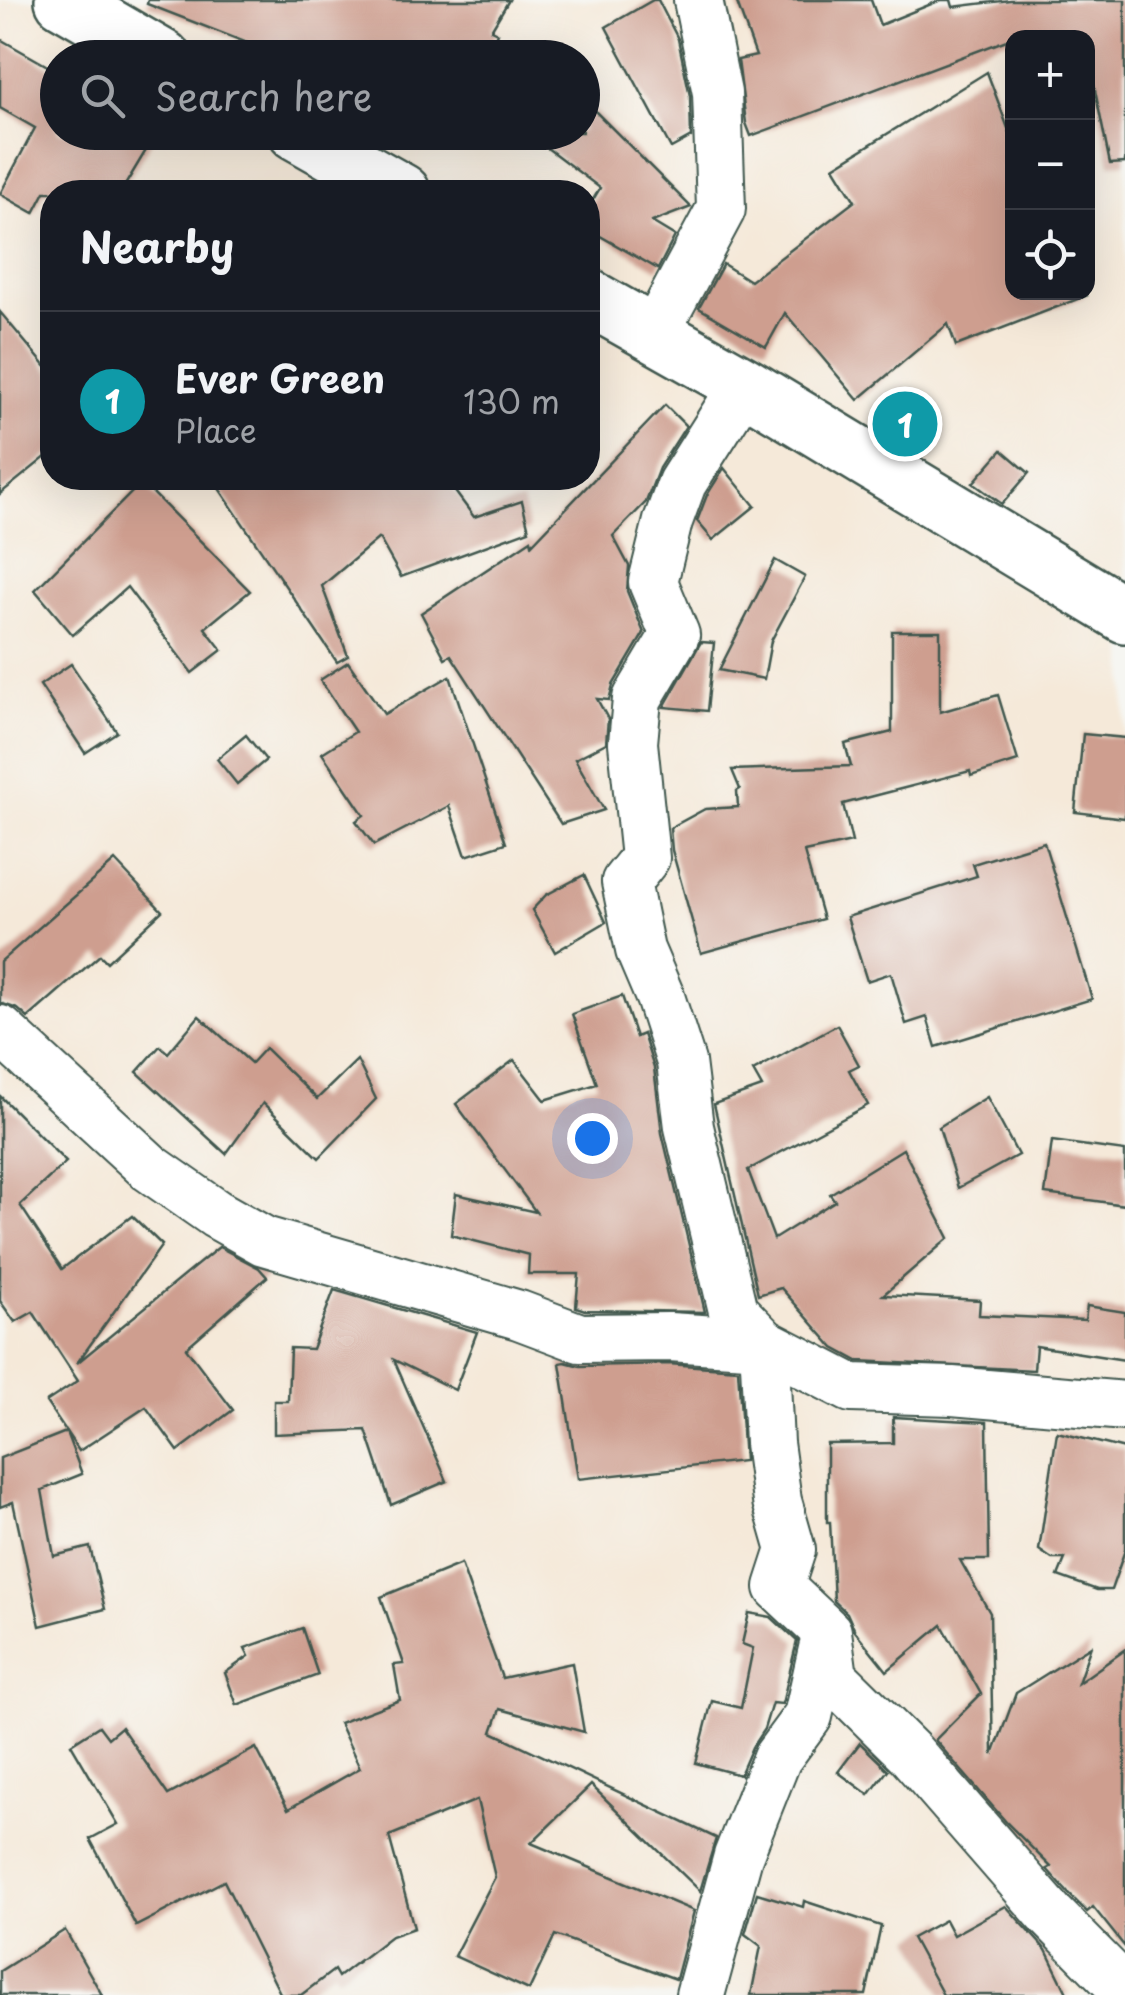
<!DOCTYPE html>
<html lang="en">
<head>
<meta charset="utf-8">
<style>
	:root { --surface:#171b24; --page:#20242c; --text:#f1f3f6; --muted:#9ea1a6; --line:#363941; --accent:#1f6fb2 }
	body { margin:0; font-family:"Playpen Sans",sans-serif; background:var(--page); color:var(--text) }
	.controls { position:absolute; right:30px; top:30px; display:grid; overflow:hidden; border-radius:20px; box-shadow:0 10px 40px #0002 }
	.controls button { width:90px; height:90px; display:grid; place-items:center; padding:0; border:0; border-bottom:2px solid var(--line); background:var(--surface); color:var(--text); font:50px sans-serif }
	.you { position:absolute; left:592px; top:1138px; width:35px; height:35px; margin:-25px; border:8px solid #fff; border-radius:50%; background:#1a73e8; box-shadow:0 0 0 15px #1a73e833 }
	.badge { display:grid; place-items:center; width:65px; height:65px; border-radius:50%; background:var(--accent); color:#fff; font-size:32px; font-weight:700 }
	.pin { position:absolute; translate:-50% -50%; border:5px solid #fff; box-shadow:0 2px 10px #0006 }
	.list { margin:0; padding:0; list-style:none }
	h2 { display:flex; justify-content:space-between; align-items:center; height:130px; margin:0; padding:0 40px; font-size:42px }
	h2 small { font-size:32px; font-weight:400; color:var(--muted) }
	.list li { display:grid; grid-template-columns:65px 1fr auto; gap:30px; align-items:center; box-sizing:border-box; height:180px; padding:0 40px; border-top:2px solid var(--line) }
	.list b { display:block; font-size:38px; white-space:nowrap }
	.list p { margin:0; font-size:32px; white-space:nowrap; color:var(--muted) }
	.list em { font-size:32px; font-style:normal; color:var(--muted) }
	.icon { flex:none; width:55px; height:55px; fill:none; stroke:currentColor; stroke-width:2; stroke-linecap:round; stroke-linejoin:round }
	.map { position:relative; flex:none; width:1125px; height:1995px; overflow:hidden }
	.search { position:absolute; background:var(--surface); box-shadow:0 10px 40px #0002; left:40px; top:40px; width:560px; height:110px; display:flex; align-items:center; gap:25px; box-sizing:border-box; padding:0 35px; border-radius:55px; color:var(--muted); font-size:38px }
	.panel { position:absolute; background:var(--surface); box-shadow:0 10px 40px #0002; left:40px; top:180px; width:560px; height:310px; border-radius:40px }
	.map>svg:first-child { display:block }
	.building { fill:#ce9e8f }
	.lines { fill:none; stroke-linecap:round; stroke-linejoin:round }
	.minor-casing { stroke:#3f574d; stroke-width:52 }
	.secondary-casing { stroke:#3f574d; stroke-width:60 }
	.minor { stroke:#fff; stroke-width:48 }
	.secondary { stroke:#fff; stroke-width:55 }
</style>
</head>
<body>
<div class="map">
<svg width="1125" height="1995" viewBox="0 0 1125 1995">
	<rect width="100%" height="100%" fill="#f6f6f2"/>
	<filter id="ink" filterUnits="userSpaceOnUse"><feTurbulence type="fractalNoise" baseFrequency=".01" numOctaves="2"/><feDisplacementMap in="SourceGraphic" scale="20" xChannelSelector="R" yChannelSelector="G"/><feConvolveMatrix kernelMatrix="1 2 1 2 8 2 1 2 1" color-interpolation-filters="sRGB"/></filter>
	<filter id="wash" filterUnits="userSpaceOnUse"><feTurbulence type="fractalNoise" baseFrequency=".0048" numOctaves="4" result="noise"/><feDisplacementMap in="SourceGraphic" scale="40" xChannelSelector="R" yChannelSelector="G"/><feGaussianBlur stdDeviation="2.25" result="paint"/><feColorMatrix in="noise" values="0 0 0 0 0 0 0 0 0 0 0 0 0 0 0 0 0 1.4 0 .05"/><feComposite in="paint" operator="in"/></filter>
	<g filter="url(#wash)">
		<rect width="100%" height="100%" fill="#f5e9d9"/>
		<g id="blocks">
			<g class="building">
				<polygon points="148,0 509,0 491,30 497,33 487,58 286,58 147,4"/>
				<polygon points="653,0 658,0 678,39 690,96 691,137 671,148 606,27"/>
				<polygon points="736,0 871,0 880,25 941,0 951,0 953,7 1010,0 1125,0 1125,163 1110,164 1088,56 1088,38 1012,38 751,136 746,123 738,60 756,56"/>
				<polygon points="0,39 58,72 58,132 157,132 121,192 45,192 34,213 0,194 35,128 0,108"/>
				<polygon points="987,72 1012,139 1012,292 1088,295 956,346 948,324 858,400 785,313 766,347 699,308 723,264 750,281 855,201 834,167"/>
				<polygon points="582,98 691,207 652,222 675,236 658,269 588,229 588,208 600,188 526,132 582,132"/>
				<polygon points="0,312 52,374 52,452 0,494"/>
				<polygon points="665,405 686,426 659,468 646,502 613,536 629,566 627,591 644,633 613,685 609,700 597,699 608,719 606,743 575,759 604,810 561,824 451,655 445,658 421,613 531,540 532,544"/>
				<polygon points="1002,450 1029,473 1002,504 973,483"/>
				<polygon points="724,468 755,506 713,540 697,521 707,495"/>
				<polygon points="212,478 445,478 474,517 522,501 529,530 401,577 379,538 322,586 348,656 337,662"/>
				<polygon points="142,482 250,591 205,628 222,650 192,673 127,587 73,635 35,590"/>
				<polygon points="775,560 805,577 771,641 764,679 719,670"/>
				<polygon points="892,631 940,631 940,712 998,695 1018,761 971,776 970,771 843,804 852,842 804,852 823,919 701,953 672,850 670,828 705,809 738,807 737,791 740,789 732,770 851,766 845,744 892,732"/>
				<polygon points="701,642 714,643 707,711 664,707"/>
				<polygon points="348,662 384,714 450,676 506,843 466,856 449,806 374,845 356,821 364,815 322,753 355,732 320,680"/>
				<polygon points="71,664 117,732 85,753 40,685"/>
				<polygon points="1083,734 1125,738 1125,818 1075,812"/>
				<polygon points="246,735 266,760 237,784 217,759"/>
				<polygon points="1044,842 1092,999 936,1047 927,1017 906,1024 891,973 867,981 847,917 977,876 973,864"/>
				<polygon points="115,861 162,911 107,962 100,955 28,1018 18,1009 0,1003 0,962"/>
				<polygon points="584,875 606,922 555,952 532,910 546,895"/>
				<polygon points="622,996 636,1037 643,1034 654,1068 662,1133 705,1312 585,1310 576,1307 579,1274 528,1274 529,1255 451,1235 456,1194 536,1212 456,1104 514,1060 545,1100 597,1084 572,1014"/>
				<polygon points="199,1016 251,1063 265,1048 317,1099 357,1060 376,1099 319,1158 263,1103 226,1154 137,1072 160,1046 168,1053"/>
				<polygon points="837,1025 859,1065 849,1070 868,1105 748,1170 774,1239 835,1201 830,1194 903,1149 949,1238 883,1295 980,1300 979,1315 1085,1320 1087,1306 1125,1312 1125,1360 1036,1346 1034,1370 858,1361 834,1348 781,1288 758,1295 714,1104 762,1087 753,1071"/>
				<polygon points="0,1096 66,1162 20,1205 62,1269 132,1216 162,1245 77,1363 219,1247 259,1268 267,1277 186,1348 233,1410 178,1451 146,1407 79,1451 46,1402 78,1381 33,1312 15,1322 0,1301"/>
				<polygon points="987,1097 1018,1155 958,1188 939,1127"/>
				<polygon points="1052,1141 1125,1151 1125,1205 1045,1194"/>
				<polygon points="334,1290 477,1332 455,1390 394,1360 447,1481 391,1505 366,1430 274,1434 274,1401 288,1401 290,1348 312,1349"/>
				<polygon points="565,1362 580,1366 668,1364 738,1369 744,1461 578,1479 560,1363"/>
				<polygon points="893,1417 987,1422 989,1560 960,1560 990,1613 993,1755 1016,1693 1091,1646 1078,1683 1125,1650 1125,1947 1093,1907 1087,1912 1069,1894 1047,1869 1051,1867 1007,1823 935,1740 981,1694 942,1625 887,1671 855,1631 847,1613 834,1601 830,1522 827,1522 827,1444 893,1443"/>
				<polygon points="66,1432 82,1474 42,1490 54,1556 90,1547 105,1609 40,1626 13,1502 0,1507 0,1458"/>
				<polygon points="1057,1432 1125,1449 1125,1550 1111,1590 1097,1590 1058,1576 1065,1559 1052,1559 1039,1550"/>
				<polygon points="461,1564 502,1678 572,1663 584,1732 500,1709 492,1732 716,1838 700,1891 591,1785 531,1843 694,1911 676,1979 555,1935 529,1990 454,1956 495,1877 477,1800 389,1836 414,1928 391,1936 338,1977 334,1970 301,1995 281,1995 224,1881 136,1926 90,1839 118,1824 71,1744 99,1726 108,1738 121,1727 168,1795 256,1748 288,1809 360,1768 339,1723 400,1700 394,1665 404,1664 381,1597"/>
				<polygon points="749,1613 771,1617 797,1641 782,1704 772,1703 764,1729 752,1747 740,1775 696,1763 712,1701 741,1708 753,1648 742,1644"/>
				<polygon points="302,1628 318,1675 237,1705 225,1673 249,1656 245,1648"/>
				<polygon points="860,1743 888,1770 869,1795 838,1772"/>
				<polygon points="757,1893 803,1907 804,1901 881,1926 866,1995 751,1995 761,1946 745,1934"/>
				<polygon points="1006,1906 1046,1950 1068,1995 943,1995 912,1938 945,1920 953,1935"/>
				<polygon points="65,1930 102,1995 0,1995 0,1971"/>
			</g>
		</g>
	</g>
	<g filter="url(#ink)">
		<use href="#blocks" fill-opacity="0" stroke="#3f574d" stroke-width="2.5"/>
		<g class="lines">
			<g class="minor-casing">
				<g id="minor">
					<polyline points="654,334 721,209 717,93 698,0"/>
					<polyline points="744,385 682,483 668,521 653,582 675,635 637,699 633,743 645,858 626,882 640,950 660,997 681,1062 689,1127 733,1311 764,1343 851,1388 952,1391 1125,1406"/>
					<polyline points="0,1030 150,1168 216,1214 264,1241 519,1315 580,1338 669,1337 764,1343"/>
					<polyline points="764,1343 769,1443 777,1501 791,1550 779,1587 827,1632 833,1677 910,1753 1049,1913 1125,1990"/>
					<polyline points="700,1995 738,1856 777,1758 808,1716 825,1640"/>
				</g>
			</g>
			<g class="secondary-casing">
				<g id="secondary">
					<polyline points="63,0 163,58"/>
					<polyline points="296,132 402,192"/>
					<polyline points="588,297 744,385 1125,615"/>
				</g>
			</g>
			<use href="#minor" class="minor"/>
			<use href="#secondary" class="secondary"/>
		</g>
	</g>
</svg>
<div class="controls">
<button>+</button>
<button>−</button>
<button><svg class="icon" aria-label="locate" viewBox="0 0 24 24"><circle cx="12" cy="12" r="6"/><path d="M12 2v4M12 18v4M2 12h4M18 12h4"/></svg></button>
</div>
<div class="you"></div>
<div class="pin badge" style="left:905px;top:424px;background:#0f9aa8">1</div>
<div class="search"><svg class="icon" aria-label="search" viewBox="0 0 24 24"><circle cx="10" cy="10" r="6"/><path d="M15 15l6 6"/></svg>Search here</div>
<section class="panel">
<h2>Nearby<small></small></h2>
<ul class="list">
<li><span class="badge" style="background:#0f9aa8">1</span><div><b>Ever Green</b><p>Place</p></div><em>130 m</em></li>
</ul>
</section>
</div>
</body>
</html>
